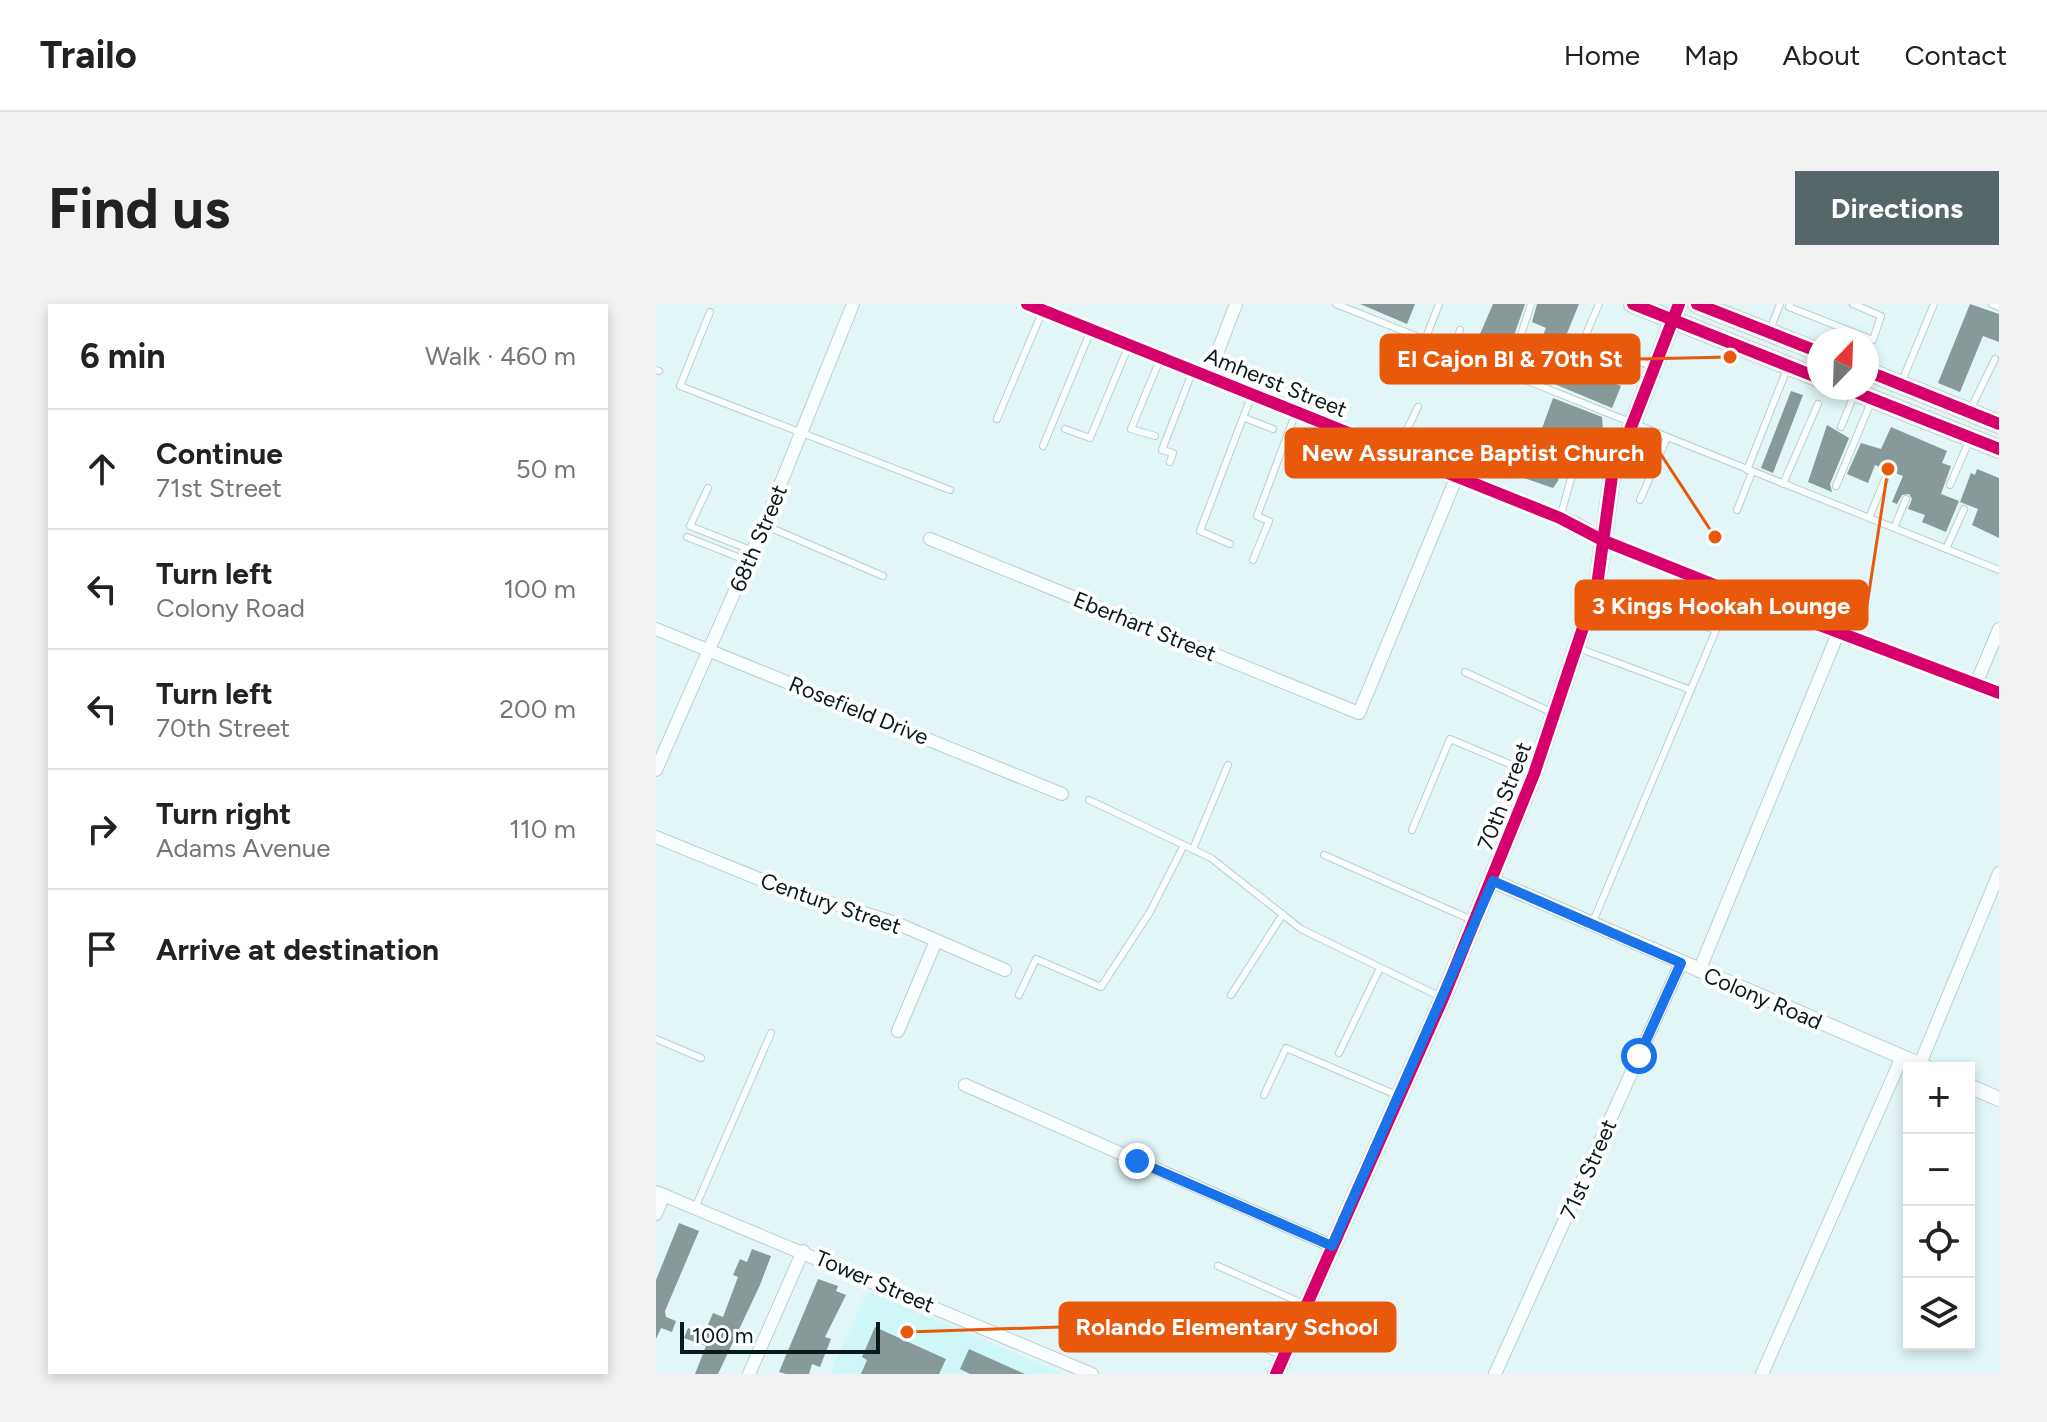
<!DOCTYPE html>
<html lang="en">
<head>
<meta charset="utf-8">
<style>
	:root { --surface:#fff; --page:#f2f2f2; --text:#222; --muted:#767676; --line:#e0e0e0; --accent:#556768 }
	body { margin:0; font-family:Figtree,sans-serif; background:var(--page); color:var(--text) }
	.controls { position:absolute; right:24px; bottom:24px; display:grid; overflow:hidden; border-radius:0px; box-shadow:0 4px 12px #0003 }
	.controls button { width:72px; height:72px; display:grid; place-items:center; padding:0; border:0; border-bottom:2px solid var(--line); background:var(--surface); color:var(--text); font:40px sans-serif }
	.compass { position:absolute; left:1151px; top:24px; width:72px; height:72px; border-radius:50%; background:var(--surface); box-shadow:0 4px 12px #0003; rotate:23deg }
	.scale { position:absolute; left:24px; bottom:20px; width:200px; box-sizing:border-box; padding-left:8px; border:4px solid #091a1b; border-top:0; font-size:22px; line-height:28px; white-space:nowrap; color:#091a1b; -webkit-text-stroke:6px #fff; paint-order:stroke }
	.stop { position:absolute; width:24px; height:24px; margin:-18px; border:6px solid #1a73e8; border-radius:50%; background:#fff }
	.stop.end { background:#1a73e8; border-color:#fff; box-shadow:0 2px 8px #0008 }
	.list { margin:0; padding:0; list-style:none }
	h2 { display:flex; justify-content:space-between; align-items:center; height:104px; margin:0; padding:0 32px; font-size:34px }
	h2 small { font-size:26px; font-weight:400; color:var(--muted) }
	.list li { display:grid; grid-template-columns:52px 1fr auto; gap:24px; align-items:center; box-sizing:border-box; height:120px; padding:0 32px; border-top:2px solid var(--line) }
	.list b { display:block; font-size:30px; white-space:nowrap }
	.list p { margin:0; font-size:26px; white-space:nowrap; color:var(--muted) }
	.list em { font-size:26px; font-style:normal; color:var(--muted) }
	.icon { flex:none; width:44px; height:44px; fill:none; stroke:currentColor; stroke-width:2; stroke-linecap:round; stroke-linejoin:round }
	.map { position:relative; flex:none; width:1343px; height:1070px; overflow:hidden; border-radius:0px }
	header { display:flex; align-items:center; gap:48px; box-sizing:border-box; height:112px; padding:0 40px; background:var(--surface); border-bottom:2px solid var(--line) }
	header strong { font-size:38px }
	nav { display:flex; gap:44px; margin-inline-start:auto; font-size:28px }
	.intro { display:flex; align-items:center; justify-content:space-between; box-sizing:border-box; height:192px; padding:0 48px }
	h1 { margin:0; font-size:56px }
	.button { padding:20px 36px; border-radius:0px; background:var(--accent); color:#fff; font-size:28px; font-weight:700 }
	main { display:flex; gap:48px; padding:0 48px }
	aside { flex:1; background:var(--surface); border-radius:0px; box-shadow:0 4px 12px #0003 }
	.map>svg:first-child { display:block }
	.built { fill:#cff7f8 }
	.building { fill:#88999a }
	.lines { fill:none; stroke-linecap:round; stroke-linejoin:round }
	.service-casing { stroke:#bdcece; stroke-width:8 }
	.minor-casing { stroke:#bdcece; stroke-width:14 }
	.tertiary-casing { stroke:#bdcece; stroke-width:16 }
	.secondary-casing { stroke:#bdcece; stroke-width:18 }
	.primary-casing { stroke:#c8d2d3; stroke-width:20 }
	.service { stroke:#fbfefe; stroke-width:6 }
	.minor { stroke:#fbfefe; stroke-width:12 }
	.tertiary { stroke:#fbfefe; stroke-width:14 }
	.secondary { stroke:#f0f5f5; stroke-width:16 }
	.primary { stroke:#e4eeee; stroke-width:18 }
	.cycleway-casing { stroke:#fff; stroke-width:17 }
	.cycleway { stroke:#d6006c; stroke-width:12 }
	.route { stroke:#1a73e8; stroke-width:10 }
	.labels { text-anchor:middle; stroke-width:8; stroke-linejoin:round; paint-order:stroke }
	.street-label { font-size:22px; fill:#091a1b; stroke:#fff }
	.leader { fill:none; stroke:#e8590c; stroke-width:3 }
	.callout-dot { fill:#e8590c; stroke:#fff; stroke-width:3 }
	.callout { fill:#e8590c; stroke:#e8590c; stroke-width:3 }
	.callout-label { font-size:24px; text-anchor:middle; font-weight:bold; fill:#fff }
</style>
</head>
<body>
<header>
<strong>Trailo</strong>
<nav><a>Home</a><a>Map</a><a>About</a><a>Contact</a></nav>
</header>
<div class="intro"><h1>Find us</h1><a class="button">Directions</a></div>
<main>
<aside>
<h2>6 min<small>Walk · 460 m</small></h2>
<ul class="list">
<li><svg class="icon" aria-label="ahead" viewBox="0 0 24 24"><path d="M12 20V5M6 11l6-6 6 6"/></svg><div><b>Continue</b><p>71st Street</p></div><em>50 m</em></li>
<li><svg class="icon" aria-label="left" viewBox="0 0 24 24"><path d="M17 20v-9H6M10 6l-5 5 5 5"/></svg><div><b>Turn left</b><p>Colony Road</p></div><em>100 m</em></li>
<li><svg class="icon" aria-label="left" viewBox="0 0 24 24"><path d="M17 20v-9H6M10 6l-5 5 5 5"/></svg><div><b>Turn left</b><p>70th Street</p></div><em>200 m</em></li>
<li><svg class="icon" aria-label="right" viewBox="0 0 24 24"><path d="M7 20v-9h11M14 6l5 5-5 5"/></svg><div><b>Turn right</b><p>Adams Avenue</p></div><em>110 m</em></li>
<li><svg class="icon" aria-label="arrive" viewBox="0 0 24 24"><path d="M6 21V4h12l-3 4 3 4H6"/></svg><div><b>Arrive at destination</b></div></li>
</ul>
</aside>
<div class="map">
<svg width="1343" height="1070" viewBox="0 0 1343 1070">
	<rect width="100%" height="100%" fill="#e2f6f7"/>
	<polygon class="built" points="211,987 408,1070 174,1070"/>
	<g class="building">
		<polygon points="704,0 759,0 751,20"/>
		<polygon points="837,0 869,0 852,49 821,37"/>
		<polygon points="881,0 923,0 903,49 958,69 955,78 965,82 956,104 872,69 890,24 876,18"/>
		<polygon points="1314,0 1343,10 1343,38 1327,32 1304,88 1282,79"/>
		<polygon points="1135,87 1147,91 1117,169 1105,164"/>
		<polygon points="897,94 946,113 947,128 937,136 916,128 902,177 897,184 868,174"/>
		<polygon points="1171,121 1193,134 1174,180 1176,188 1152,178"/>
		<polygon points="1235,123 1291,147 1286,159 1295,162 1285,190 1303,197 1290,228 1266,218 1269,211 1252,205 1256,195 1253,190 1246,191 1241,200 1236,198 1247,172 1219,161 1212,179 1191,170 1205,139 1225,145"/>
		<polygon points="1321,165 1343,174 1343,234 1316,221 1322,205 1304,198 1315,169 1319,171"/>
		<polygon points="23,919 43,927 9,1007 10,1013 20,1017 16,1028 5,1024 0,1035 0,976"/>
		<polygon points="96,945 115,952 104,981 62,1070 39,1070 50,1042 28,1034 32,1024 48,1030 57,1009 67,1013 82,973 77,971 84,955 91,958"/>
		<polygon points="162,975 182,982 180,987 190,991 169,1033 175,1035 164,1063 156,1060 153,1070 130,1070 123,1068"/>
		<polygon points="219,1023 290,1055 283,1070 205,1070 211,1056 206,1053"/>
		<polygon points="313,1045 369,1070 314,1070 304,1065"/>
	</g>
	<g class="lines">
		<g class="service-casing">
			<g id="service">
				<polyline points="680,0 1343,266"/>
				<polyline points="943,0 928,35 997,63"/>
				<polyline points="1134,0 1133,3 1217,36 1225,12 1197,0"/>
				<polyline points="1336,0 1343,3"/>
				<polyline points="54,8 24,82 294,186"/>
				<polyline points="1114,26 1124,0"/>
				<polyline points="769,36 783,0"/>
				<polyline points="862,40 875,0"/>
				<polyline points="798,48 804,26"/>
				<polyline points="0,66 3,67"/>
				<polyline points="1246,77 1278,0"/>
				<polyline points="1315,104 1339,55"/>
				<polyline points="589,114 617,125"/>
				<polyline points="341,115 387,6"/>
				<polyline points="1185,123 1198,91"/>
				<polyline points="409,125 434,134 473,41"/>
				<polyline points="499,132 475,125 505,53"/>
				<polyline points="387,142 435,26"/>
				<polyline points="740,148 762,103"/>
				<polyline points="514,158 517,149 506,146 537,66"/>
				<polyline points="1091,166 1131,65"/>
				<polyline points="1127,180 1162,100"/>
				<polyline points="1294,181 1313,137"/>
				<polyline points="1180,182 1215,98"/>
				<polyline points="52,184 34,222 97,247"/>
				<polyline points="984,196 1011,134"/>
				<polyline points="1081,206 1096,168"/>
				<polyline points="904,214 925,139 962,149"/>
				<polyline points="1213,214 1229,175"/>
				<polyline points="108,221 227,272"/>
				<polyline points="1238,224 1250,195"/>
				<polyline points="31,233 92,257"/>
				<polyline points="574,240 544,227 596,90"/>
				<polyline points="1290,245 1308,205"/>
				<polyline points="597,256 613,217 601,212 640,108"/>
				<polyline points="944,283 1059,326"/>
				<polyline points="922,344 1035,386"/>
				<polyline points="809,368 897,409"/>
				<polyline points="433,496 555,554 645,625 787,694"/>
				<polyline points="756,526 794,435 875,469"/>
				<polyline points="537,545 572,461"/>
				<polyline points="668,551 816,616"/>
				<polyline points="936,620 1076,288"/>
				<polyline points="363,691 380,655 445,683 494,608 528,541"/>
				<polyline points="575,691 627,610"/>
				<polyline points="0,735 45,754"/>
				<polyline points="683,749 724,664"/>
				<polyline points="608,791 630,744 743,792"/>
				<polyline points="39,904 115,729"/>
				<polyline points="562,962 650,1001"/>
				<polyline points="544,1018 625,1051"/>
			</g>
		</g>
		<g class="minor-casing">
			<g id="minor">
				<polyline points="552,73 580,0"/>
				<polyline points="274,235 703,409 801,172"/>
				<polyline points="946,236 1343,389"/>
				<polyline points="0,325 406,490"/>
				<polyline points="1320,380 1343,325"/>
				<polyline points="0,466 108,221 197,0"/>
				<polyline points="0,533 123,583 240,619 349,666"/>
				<polyline points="1043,667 1183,327"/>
				<polyline points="242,727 280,637"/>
				<polyline points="1264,760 1343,569"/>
				<polyline points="309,781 676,942"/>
				<polyline points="0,888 436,1070"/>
				<polyline points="0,910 8,891"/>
				<polyline points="93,1070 147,947"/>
				<polyline points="839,1070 1025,659"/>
				<polyline points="1106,1070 1246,753"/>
			</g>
		</g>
		<g class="tertiary-casing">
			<g id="tertiary">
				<polyline points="371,0 919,220 946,236"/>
				<polyline points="837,577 1272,764"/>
				<polyline points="1313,782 1343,795"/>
			</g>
		</g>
		<g class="secondary-casing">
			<polyline id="secondary" points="620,1070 787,694 878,470 941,282 956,172 1023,0"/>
		</g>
		<g class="primary-casing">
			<g id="primary">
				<polyline points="977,0 1163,74"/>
				<polyline points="1041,0 1163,48"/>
				<polyline points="1211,67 1343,120"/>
				<polyline points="1189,84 1343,145"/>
			</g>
		</g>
		<use href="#service" class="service"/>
		<use href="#minor" class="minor"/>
		<use href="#tertiary" class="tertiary"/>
		<use href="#secondary" class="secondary"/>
		<use href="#primary" class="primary"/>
		<g class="cycleway-casing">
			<g id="cycleway">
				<polyline points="371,0 904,214 946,236 1076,288 1343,389"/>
				<polyline points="977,0 1163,74"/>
				<polyline points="1041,0 1163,48"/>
				<polyline points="1211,67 1343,120"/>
				<polyline points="1189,84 1343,145"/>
				<polyline points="620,1070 787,694 878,470 941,282 956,172 1023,0"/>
			</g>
		</g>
		<use href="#cycleway" class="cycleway"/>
	</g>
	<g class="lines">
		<polyline class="route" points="481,857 676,942 837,577 1025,659 983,752"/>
	</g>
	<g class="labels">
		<g class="street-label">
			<text transform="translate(620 78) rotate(22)" y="8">Amherst Street</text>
			<text transform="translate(102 234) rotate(-67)" y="8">68th Street</text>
			<text transform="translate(489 322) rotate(22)" y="8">Eberhart Street</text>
			<text transform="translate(203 406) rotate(22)" y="8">Rosefield Drive</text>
			<text transform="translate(848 492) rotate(-69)" y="8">70th Street</text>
			<text transform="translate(175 599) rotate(19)" y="8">Century Street</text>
			<text transform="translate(1107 694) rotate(23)" y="8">Colony Road</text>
			<text transform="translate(932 865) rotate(-66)" y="8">71st Street</text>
			<text transform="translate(219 977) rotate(23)" y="8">Tower Street</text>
		</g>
	</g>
	<path class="leader" d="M1074 53L983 55M1059 233L1004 149M1232 165L1211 301M251 1028L404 1023"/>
	<g class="callout-dot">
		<circle cx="1074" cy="53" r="8"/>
		<circle cx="1059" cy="233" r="8"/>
		<circle cx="1232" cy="165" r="8"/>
		<circle cx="251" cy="1028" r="8"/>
	</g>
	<g class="callout">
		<rect x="725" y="31" width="258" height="48" rx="8"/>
		<rect x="630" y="125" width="374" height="48" rx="8"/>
		<rect x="920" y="277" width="291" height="48" rx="8"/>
		<rect x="404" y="999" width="335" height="48" rx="8"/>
	</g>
	<g class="callout-label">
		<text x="854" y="63">El Cajon Bl &amp; 70th St</text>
		<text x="817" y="157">New Assurance Baptist Church</text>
		<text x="1065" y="310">3 Kings Hookah Lounge</text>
		<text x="571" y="1031">Rolando Elementary School</text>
	</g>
</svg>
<div class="controls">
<button>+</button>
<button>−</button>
<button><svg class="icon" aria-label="locate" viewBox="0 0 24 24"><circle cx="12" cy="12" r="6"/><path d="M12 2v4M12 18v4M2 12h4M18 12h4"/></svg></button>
<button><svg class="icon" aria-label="layers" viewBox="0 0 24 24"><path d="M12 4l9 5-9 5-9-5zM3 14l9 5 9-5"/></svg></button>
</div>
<svg class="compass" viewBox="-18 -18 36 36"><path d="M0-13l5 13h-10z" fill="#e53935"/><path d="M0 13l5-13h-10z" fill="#767676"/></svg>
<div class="scale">100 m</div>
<div class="stop" style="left:983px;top:752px"></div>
<div class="stop end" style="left:481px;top:857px"></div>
</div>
</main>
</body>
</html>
